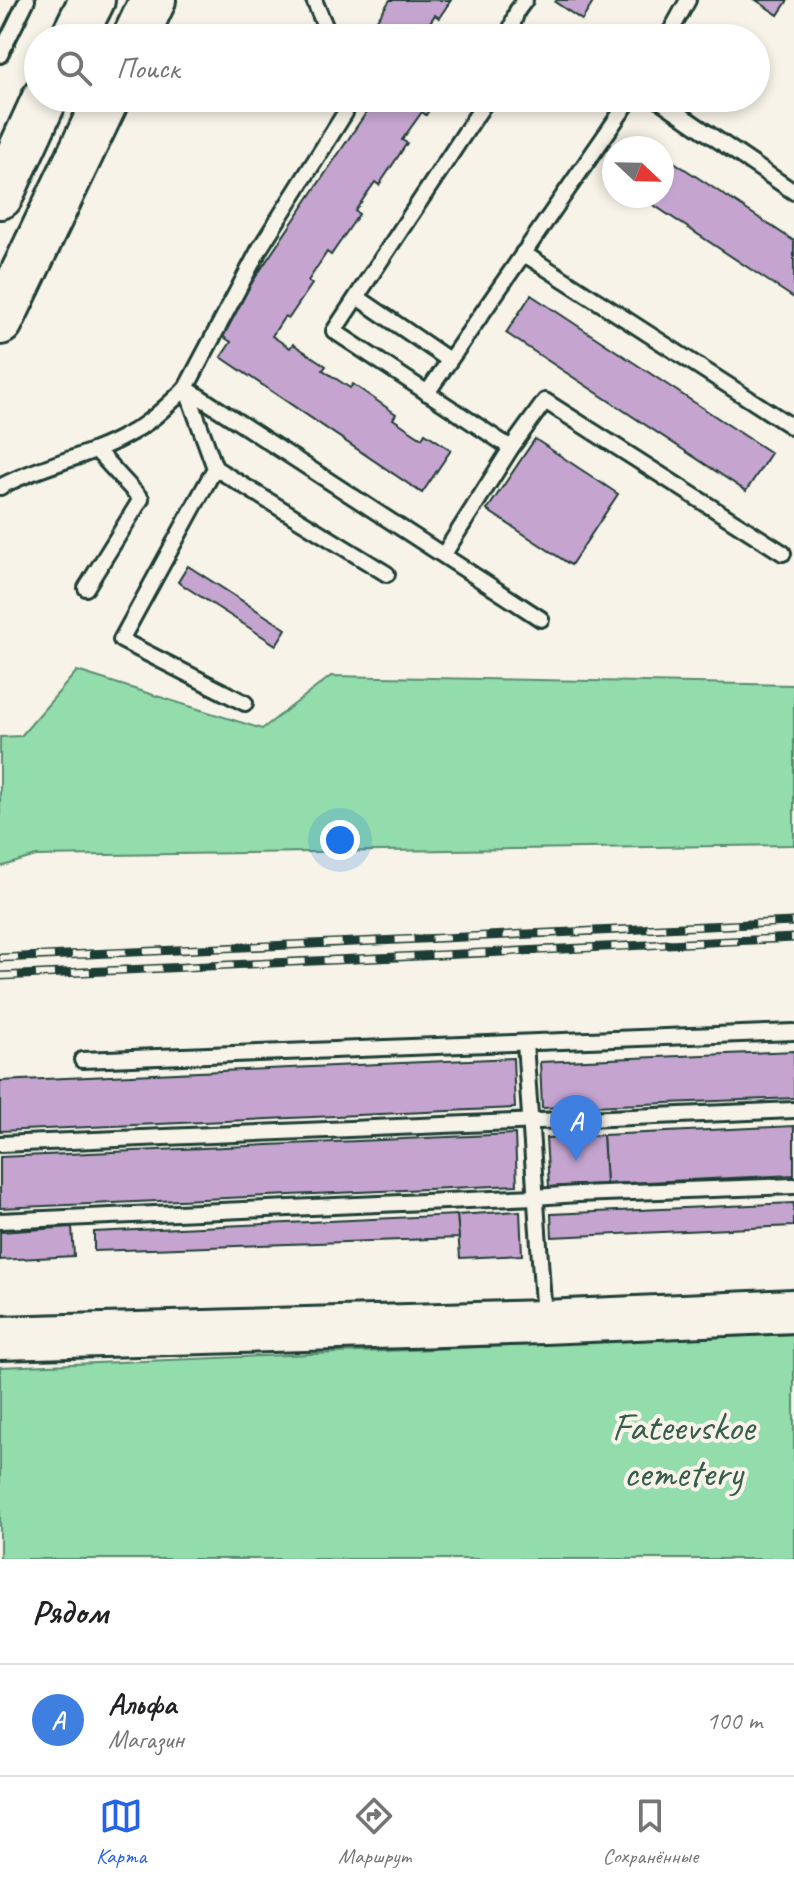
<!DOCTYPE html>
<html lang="ru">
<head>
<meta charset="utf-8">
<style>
	:root { --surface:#fff; --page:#f2f2f2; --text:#202124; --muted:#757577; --line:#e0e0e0; --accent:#2563eb }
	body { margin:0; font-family:Caveat,sans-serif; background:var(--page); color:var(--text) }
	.compass { position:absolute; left:602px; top:136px; width:72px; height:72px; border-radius:50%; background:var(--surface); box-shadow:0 4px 12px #0003; rotate:112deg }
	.you { position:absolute; left:340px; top:840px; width:28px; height:28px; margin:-20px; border:6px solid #fff; border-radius:50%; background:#1a73e8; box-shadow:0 0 0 12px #1a73e833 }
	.badge { display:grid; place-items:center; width:52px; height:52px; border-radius:50%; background:var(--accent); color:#fff; font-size:26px; font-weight:700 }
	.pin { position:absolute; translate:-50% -66px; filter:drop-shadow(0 2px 4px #0008) }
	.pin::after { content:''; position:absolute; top:42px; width:28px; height:24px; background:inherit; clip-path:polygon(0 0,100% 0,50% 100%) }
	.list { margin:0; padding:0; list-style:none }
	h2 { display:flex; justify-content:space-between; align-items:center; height:104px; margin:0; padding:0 32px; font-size:34px }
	h2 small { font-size:26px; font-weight:400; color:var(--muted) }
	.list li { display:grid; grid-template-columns:52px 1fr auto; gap:24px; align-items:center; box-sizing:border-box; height:112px; padding:0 32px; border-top:2px solid var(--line) }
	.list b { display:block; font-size:30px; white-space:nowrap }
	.list p { margin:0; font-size:26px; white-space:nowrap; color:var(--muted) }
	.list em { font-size:26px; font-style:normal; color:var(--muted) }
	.icon { flex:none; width:44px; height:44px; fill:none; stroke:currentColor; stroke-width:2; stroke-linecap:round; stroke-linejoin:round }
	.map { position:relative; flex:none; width:794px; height:1559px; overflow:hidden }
	.search { position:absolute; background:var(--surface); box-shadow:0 4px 12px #0003; left:24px; right:24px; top:24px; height:88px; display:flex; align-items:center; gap:20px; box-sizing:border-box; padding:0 28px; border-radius:44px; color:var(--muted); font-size:30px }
	.sheet { height:216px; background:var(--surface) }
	nav { display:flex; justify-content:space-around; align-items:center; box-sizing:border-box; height:112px; border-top:2px solid var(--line); background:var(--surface); font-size:22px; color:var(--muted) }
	nav a { display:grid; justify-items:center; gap:4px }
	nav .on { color:var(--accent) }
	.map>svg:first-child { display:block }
	.green { fill:#93dcac; stroke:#598c70; stroke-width:2 }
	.building { fill:#c5a5d0; stroke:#1f3d34; stroke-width:2 }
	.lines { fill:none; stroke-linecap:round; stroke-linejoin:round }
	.lane-casing { stroke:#1f3d34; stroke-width:20 }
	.secondary-casing { stroke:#1f3d34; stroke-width:48 }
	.primary-casing { stroke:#1f3d34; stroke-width:50 }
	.lane { stroke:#f7f3e8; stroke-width:14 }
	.secondary { stroke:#f7f3e8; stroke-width:42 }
	.primary { stroke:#f7f3e8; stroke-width:44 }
	.rail-casing { stroke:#1f3d34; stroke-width:9 }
	.rail { stroke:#f7f3e8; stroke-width:6; stroke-dasharray:18; stroke-linecap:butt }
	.labels { text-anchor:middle; stroke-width:8; stroke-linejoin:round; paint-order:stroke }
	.park-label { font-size:40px; fill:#365d4c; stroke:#f7f3e8 }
</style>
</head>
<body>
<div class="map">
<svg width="794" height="1559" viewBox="0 0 794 1559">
	<rect width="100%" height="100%" fill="#f7f3e8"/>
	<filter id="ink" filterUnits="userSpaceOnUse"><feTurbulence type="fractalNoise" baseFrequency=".0125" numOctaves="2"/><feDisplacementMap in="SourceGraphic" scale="16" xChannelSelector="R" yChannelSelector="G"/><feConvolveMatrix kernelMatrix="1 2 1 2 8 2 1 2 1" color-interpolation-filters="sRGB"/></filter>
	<g filter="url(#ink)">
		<g class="green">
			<polygon points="77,671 262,729 331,676 794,685 794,845 36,856 0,867 0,737 21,736"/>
			<polygon points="794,1334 794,1559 0,1559 0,1367"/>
		</g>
		<g class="building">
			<polygon points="390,0 451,0 439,18 435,15 419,38 365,38"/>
			<polygon points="557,0 593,0 594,1 582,20 555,2"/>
			<polygon points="756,0 788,0 778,15"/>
			<polygon points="376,98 437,98 426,115 422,112 402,140 407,143 379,185 375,182 355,211 359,214 331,255 327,252 308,281 312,284 289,318 285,316 272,336 290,348 293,344 326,366 323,370 350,388 353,384 396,414 393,419 422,438 425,433 451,450 422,493 221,357 231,342 218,333"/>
			<polygon points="638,138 652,148 631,148"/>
			<polygon points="662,154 794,241 794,298 640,196 662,196"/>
			<polygon points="531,295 771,453 746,491 506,333"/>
			<polygon points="535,439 618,494 571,565 487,510"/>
			<polygon points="188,566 286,629 276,645 178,582"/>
			<polygon points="794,1051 794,1098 542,1108 540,1062"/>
			<polygon points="513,1058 515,1108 0,1131 0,1081"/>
			<polygon points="794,1126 794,1175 606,1184 603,1135"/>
			<polygon points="515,1134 517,1185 0,1208 0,1157"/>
			<polygon points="603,1135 606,1184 549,1187 546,1138"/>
			<polygon points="794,1203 794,1226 552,1237 551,1214"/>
			<polygon points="520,1211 522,1255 460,1258 457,1215"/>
			<polygon points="457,1215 459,1238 94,1251 94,1232"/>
			<polygon points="72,1227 74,1256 0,1260 0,1232"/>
		</g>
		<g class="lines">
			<g class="lane-casing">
				<g id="lane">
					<polyline points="314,0 330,38"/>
					<polyline points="508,38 517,11 525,0"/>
					<polyline points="667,38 688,0"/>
					<polyline points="0,55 27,0"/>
					<polyline points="347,98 345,113 260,248 186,388 541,619"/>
					<polyline points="488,98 334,331 511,448"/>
					<polyline points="656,98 794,192"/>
					<polyline points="523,253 794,428"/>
					<polyline points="357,297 449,360"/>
					<polyline points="427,393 631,98"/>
					<polyline points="215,468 121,640 245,703"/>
					<path d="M0,487C40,465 87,458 127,435C149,424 168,405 186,388L215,468L387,574"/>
					<polyline points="444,554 511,448 545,401 783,553"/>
					<polyline points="86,588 141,499 96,450"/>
					<polyline points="525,1043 544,1318"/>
					<polyline points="82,1060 794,1032"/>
					<polyline points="0,1144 794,1110"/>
					<polyline points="0,1221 535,1197 578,1194 794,1186"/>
				</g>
			</g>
			<g class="secondary-casing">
				<polyline id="secondary" points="0,1338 544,1322 794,1311"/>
			</g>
			<g class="primary-casing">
				<g id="primary">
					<polyline points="73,38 92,0"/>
					<polyline points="135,38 153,0"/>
					<polyline points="0,196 45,98"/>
					<polyline points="0,322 107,98"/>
				</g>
			</g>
			<use href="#lane" class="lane"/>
			<use href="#secondary" class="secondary"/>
			<use href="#primary" class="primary"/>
			<g class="rail-casing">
				<g id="rail">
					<polyline points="0,958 794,922"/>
					<polyline points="0,976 794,938"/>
				</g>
			</g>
			<use href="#rail" class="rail"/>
		</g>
	</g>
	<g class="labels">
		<g class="park-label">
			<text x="683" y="1440">Fateevskoe<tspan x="683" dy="46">cemetery</tspan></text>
		</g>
	</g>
</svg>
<svg class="compass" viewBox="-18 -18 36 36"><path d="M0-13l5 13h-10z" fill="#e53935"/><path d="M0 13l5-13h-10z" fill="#757577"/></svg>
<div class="you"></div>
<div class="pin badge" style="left:576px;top:1161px;background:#3f7fe0">A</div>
<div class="search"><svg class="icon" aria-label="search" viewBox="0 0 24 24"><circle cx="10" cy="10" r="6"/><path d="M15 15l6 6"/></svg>Поиск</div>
</div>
<section class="sheet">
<h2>Рядом<small></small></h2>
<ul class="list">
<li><span class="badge" style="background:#3f7fe0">A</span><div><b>Альфа</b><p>Магазин</p></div><em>100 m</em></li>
</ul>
</section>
<nav>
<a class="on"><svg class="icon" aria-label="map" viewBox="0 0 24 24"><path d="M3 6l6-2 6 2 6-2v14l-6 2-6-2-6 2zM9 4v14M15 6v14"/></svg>Карта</a>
<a><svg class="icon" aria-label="directions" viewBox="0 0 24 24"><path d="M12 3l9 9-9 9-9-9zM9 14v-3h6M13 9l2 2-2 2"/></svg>Маршрут</a>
<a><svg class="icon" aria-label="saved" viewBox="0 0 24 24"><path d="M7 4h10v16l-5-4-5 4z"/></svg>Сохранённые</a>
</nav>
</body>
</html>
